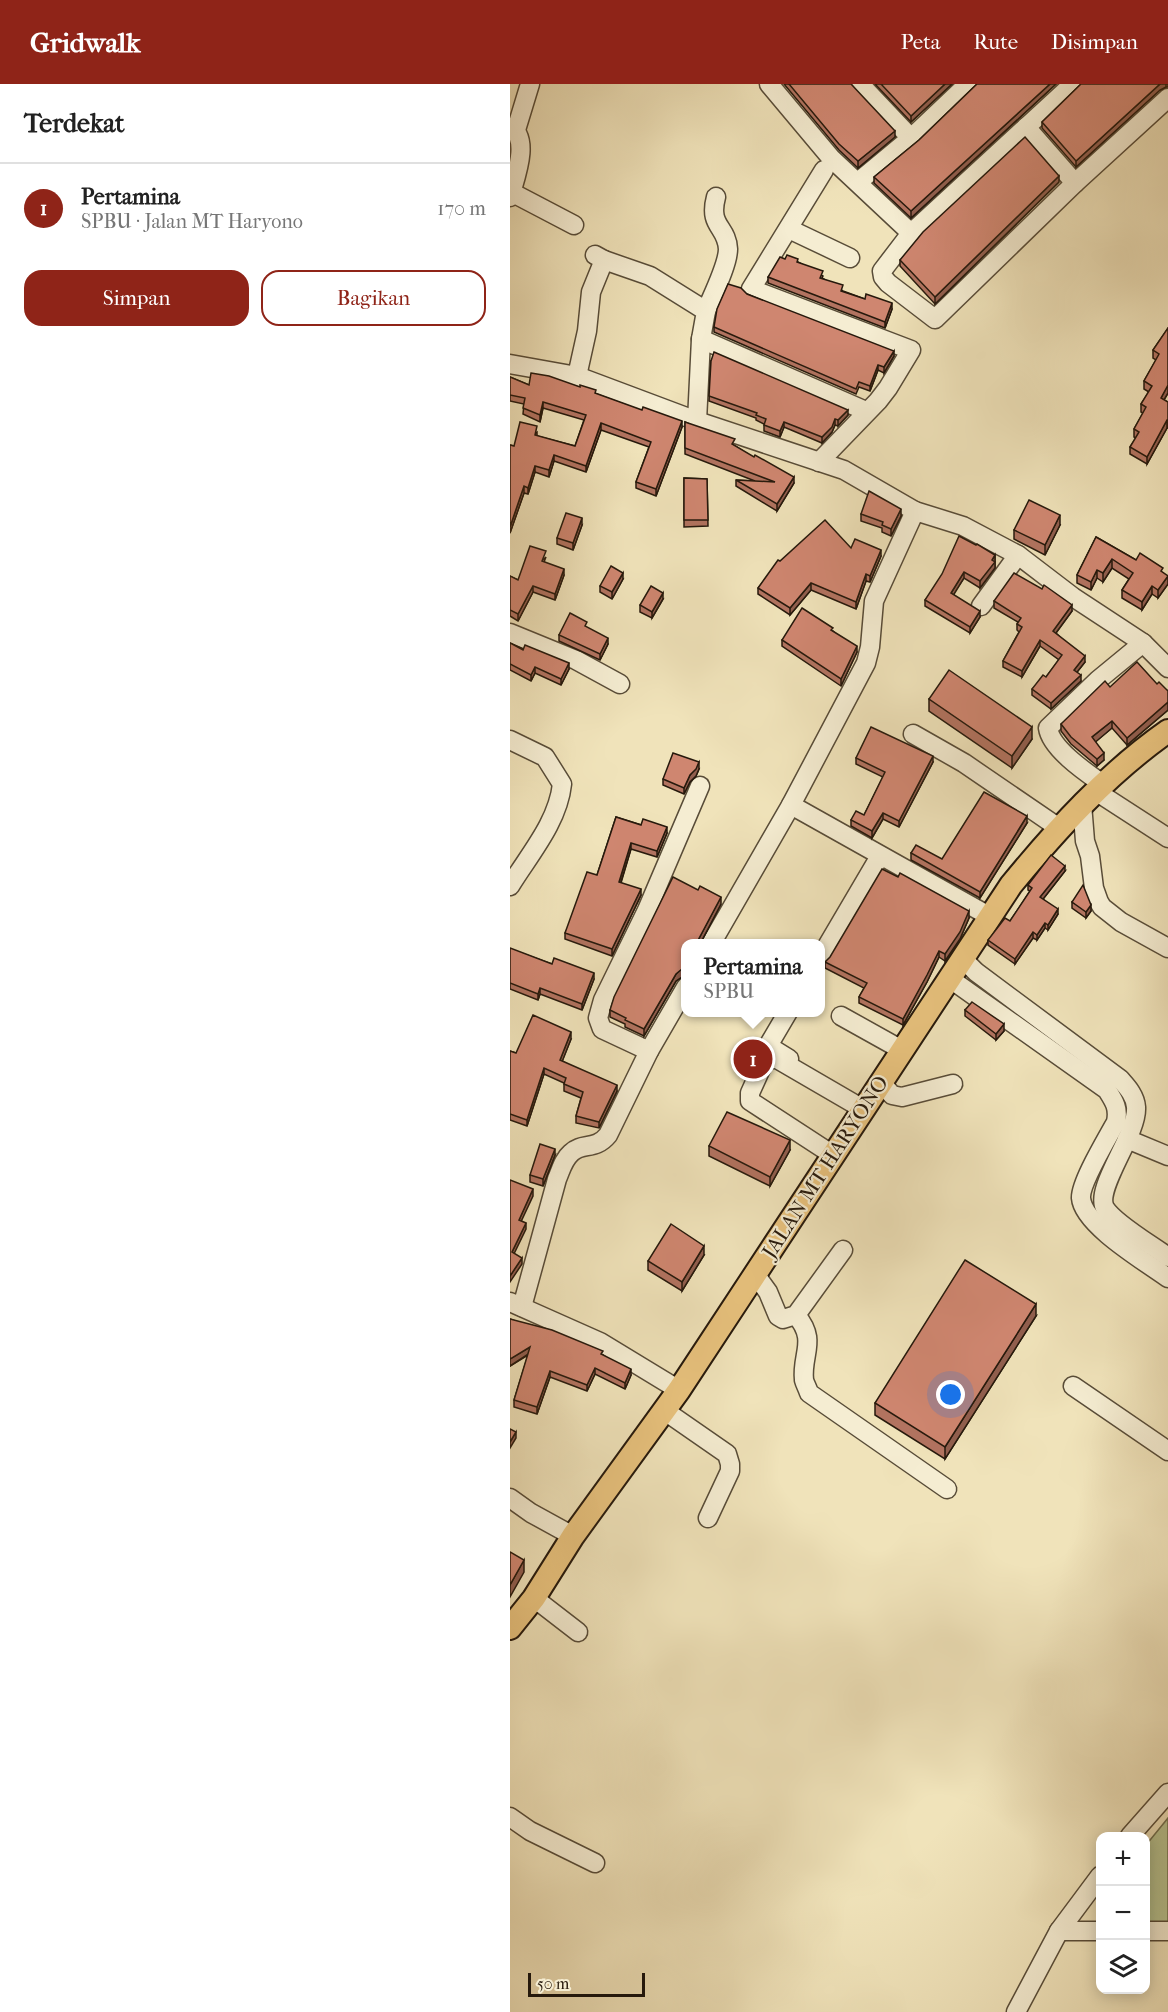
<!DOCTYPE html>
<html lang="id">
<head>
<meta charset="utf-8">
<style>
	:root { --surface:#fff; --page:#f2f2f2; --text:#222; --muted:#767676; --line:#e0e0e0; --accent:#8f2418 }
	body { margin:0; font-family:"IM FELL French Canon",serif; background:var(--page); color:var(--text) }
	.controls { position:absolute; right:18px; bottom:18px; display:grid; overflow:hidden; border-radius:12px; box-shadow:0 3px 15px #0003 }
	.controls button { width:54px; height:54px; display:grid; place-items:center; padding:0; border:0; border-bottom:2px solid var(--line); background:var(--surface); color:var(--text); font:30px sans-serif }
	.scale { position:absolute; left:18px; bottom:15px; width:117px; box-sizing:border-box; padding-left:6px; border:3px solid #26190c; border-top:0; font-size:16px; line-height:21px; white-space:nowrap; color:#26190c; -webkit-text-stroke:4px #f5edd2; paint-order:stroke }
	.you { position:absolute; left:441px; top:1311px; width:21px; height:21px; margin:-15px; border:4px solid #fff; border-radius:50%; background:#1a73e8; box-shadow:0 0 0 9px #1a73e833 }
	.badge { display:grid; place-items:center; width:39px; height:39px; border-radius:50%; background:var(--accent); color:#fff; font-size:20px; font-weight:700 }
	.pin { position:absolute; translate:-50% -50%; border:3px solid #fff; box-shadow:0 2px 6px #0006 }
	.popup { position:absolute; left:171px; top:855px; width:144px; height:78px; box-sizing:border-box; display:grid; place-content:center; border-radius:12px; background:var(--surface); filter:drop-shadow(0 2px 4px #0005); font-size:20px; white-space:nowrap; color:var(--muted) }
	.popup b { font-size:22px; color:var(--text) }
	.popup::after { content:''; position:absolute; left:50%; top:100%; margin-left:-12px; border:12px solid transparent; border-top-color:var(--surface) }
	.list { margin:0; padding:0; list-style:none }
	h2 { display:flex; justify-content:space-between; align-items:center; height:78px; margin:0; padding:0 24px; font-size:26px }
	h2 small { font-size:20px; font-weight:400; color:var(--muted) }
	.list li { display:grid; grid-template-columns:39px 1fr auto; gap:18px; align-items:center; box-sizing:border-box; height:90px; padding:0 24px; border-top:2px solid var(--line) }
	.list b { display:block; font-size:22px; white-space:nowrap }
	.list p { margin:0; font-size:20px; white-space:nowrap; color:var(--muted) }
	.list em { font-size:20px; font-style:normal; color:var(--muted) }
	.actions { display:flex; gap:12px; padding:18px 24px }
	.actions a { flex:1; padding:14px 0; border:2px solid var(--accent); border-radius:18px; text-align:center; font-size:21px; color:var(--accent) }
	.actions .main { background:var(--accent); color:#fff }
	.icon { flex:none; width:33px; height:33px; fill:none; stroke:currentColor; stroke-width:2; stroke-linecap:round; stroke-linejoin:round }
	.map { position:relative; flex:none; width:658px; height:1928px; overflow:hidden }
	header { display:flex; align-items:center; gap:36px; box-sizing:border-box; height:84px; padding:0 30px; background:var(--accent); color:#fff }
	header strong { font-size:28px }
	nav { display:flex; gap:33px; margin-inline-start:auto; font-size:21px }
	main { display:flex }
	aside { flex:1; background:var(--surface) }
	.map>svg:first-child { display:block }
	.green { fill:#b8c491; stroke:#6f6e4e; stroke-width:1.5 }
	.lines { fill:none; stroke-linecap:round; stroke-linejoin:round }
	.minor-casing { stroke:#584c38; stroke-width:21 }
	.major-casing { stroke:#26190c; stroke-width:26 }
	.minor { stroke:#f5edd2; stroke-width:18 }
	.major { stroke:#e8c27d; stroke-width:22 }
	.wall { fill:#b27360; stroke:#26190c; stroke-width:1.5 }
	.shaded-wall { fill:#915e4e; stroke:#26190c; stroke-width:1.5 }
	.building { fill:#cf8670; stroke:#26190c; stroke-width:1.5 }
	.labels { text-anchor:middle; stroke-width:4.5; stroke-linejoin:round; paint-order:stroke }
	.street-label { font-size:21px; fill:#26190c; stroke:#f5edd2 }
</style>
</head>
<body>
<header>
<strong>Gridwalk</strong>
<nav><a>Peta</a><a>Rute</a><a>Disimpan</a></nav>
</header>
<main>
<aside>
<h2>Terdekat<small></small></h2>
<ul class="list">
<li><span class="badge">1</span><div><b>Pertamina</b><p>SPBU · Jalan MT Haryono</p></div><em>170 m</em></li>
</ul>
<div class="actions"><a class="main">Simpan</a><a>Bagikan</a></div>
</aside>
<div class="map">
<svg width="658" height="1928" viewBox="0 0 658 1928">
	<rect width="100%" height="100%" fill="#f0e3ba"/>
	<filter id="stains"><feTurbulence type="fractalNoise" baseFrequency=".00333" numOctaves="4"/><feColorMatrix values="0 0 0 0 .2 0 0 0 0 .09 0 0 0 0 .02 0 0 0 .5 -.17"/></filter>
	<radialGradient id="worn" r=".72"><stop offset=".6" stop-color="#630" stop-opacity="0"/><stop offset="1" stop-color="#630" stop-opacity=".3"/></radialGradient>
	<polygon class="green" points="658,1734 658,1841 636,1841 636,1761"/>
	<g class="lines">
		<g class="minor-casing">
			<g id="minor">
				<polyline points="259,0 321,74 401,149"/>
				<polyline points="350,0 401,54"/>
				<polyline points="563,0 401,149 372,187 373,193 378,199 425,235 565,99 658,14"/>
				<path d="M0,43C21,54 5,94 0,113"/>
				<polyline points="516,43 565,99"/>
				<polyline points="6,46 20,0"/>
				<polyline points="348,98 401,54 458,0"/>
				<polyline points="1,108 64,141"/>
				<polyline points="279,145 340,174"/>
				<polyline points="94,176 140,192 196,227 191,255"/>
				<path d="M196,227C202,212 218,181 218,165C217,142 198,143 206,113"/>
				<polyline points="0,280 67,292 187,337 334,386 405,427 453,442 508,471 563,513 633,559 658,584"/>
				<polyline points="67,292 77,247 81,208 94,176 85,171"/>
				<polyline points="187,337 191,255 356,327"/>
				<polyline points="309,378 368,317 378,304 401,266 241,205 314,86"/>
				<polyline points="471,522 508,471"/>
				<polyline points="0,549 66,576 110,600"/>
				<polyline points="403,650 454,679 549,744"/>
				<path d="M0,656L35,673L52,700C48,738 19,771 0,802"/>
				<path d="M594,701C577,689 541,665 538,644L588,596L633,559"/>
				<polyline points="587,708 658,754"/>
				<polyline points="572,720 575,757 580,772 584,804 589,818 592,823 611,838 658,864"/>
				<polyline points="281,721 479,832"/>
				<polyline points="201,860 281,721 356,579 360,563 364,517 405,427"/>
				<polyline points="310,874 370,772"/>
				<path d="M452,874L466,888L610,995C617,1003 625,1011 626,1023C628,1050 584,1104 595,1124C605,1140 642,1161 658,1173"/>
				<path d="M439,894L597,1006C604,1017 609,1024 606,1038C598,1053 570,1099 571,1114C573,1141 636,1178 658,1194"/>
				<polyline points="278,928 258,962 279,975"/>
				<polyline points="331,932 392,966"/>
				<polyline points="139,967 92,945 88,934 93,916 137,826 190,702"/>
				<polyline points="371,998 382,1011 392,1013 443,1000"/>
				<polyline points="617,1055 658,1072"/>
				<polyline points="323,1071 240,1017 240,1009 254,978 259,975 267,975 353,1025"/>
				<polyline points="245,1190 258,1208 268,1232 273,1235 286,1231 333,1166"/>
				<polyline points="0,1218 90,1258 169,1306"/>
				<path d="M12,1223L47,1095C51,1086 53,1076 61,1069C72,1058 85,1067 98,1051L139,967L176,903"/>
				<path d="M286,1231C308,1257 291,1270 294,1296C295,1300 298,1305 299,1309L437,1405"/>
				<polyline points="563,1302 658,1367"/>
				<polyline points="155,1327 217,1370 220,1380 220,1387 198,1434"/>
				<polyline points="0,1414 21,1429 63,1452"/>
				<polyline points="24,1514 68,1548"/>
				<polyline points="0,1733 20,1747 85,1779"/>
				<polyline points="620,1752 658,1709"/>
				<polyline points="549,1847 590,1847"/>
				<polyline points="636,1847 658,1847"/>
				<polyline points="506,1928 549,1847 590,1792"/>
			</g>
		</g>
		<g class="major-casing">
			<path id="major" d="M0,1544L24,1514L63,1452L169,1306L501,801C547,745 598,689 658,647"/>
		</g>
		<use href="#minor" class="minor"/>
		<use href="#major" class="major"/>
	</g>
	<g class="wall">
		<polygon points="274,0 341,0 385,53 348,84 329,66"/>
		<polygon points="365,0 442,0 401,38"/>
		<polygon points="467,0 546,0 401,134 364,99 364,93 409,56"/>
		<polygon points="571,0 658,0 658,3 656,3 650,6 566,83 532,44 532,38"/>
		<polygon points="549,98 425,220 390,182 390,176"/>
		<polygon points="288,178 313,192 312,194 333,207 382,225 375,244 258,199 258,193"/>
		<polygon points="237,210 384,272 374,289 368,286 360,307 349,303 346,310 204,248 204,243"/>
		<polygon points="658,244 658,309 654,316 658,318 658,344 657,344 637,380 620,370 620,363 626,354 624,353 624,345 633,329 631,328 631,320 639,308 634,305 634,297 646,276 643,274 643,266"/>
		<polygon points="201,277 338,331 328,342 325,341 322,348 312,359 274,343 270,353 254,347 254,340 246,336 246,334 199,317"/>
		<polygon points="0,293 19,301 86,310 172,343 146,412 126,404 126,398 139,363 91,346 76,388 44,377 39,393 25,388 18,410 14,409 0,449 0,361 4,362 27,348 27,352 65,362 74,336 33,324 30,338 13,330 14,320 0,317"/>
		<polygon points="175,338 225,362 284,399 267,427 226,402 226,396 245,397 175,370"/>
		<polygon points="174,394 197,395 198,442 174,443"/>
		<polygon points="351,430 391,432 381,452 372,448 372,444 351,437"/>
		<polygon points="72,441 63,466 47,460 47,454"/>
		<polygon points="550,441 535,471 504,455 504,446"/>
		<polygon points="586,453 626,476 653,489 658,500 648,514 642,510 632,526 612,514 612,506 619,495 602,484 593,498 587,494 581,506 567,499 567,491"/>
		<polygon points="466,461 485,471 485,484 470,504 454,494 443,510 470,533 460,549 415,522 415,516"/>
		<polygon points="341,464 371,472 360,498 356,497 346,525 301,506 280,531 248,510 248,504 270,477"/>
		<polygon points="36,473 34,478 54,491 45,516 23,508 8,537 0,532 0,492 8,496"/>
		<polygon points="113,495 102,515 90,508 90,502"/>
		<polygon points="153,515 142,534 130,528 130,521"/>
		<polygon points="484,517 562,527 546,549 575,578 567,588 571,597 541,625 522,611 522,605 536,593 549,576 530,562 512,593 493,583 493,577 509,548 507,546 507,540 508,538 484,524"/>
		<polygon points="323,547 347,568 331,602 272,562 272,556"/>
		<polygon points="49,551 98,560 90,576 49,557"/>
		<polygon points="0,559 59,585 51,601 25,589 21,597 0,586"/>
		<polygon points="647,600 658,607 658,626 617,661 602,644 585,658 594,676 587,682 561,660 551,647 551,640 600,603"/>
		<polygon points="419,615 522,655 502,684 419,627"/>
		<polygon points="346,674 423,678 389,743 373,735 362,754 341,742 341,736 354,731 373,693 346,680"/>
		<polygon points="189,685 186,692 180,698 174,710 153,701 153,695"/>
		<polygon points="106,733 157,749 147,773 121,765 111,799 131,811 102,872 55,855 55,849 87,791"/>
		<polygon points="517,739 470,814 401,776 401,769 432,775"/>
		<polygon points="555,787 533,815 548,830 538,846 535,844 527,856 523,854 505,880 478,861 478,856 500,837 520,807 518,806 518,801"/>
		<polygon points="562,818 581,827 576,834 562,824"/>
		<polygon points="211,820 190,860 176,860 176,886 172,893 166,897 134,952 115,943 115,940 100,933 100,926"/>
		<polygon points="459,834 450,855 435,877 429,873 417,898 393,941 349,919 349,913 354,904 315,884 315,878"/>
		<polygon points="0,865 84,895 72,926 30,910 28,916 0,905"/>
		<polygon points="455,926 494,947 486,956 455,932"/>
		<polygon points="61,955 52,977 107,1007 89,1044 66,1039 66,1032 71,1014 54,1007 54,999 34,990 17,1042 0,1036 0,967 6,969"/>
		<polygon points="199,1062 280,1066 260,1102 199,1072"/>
		<polygon points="45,1071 33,1102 20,1098 20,1091"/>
		<polygon points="194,1171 172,1207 138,1186 138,1177"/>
		<polygon points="526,1232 435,1375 365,1331 365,1319"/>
		<polygon points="0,1235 93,1271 121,1291 115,1305 85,1290 77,1307 40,1293 27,1330 4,1323 4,1316 18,1271 0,1282"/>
	</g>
	<g class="shaded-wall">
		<polygon points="435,0 442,0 401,38 401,32"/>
		<polygon points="540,0 546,0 401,134 401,127"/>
		<polygon points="650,0 656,0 656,3 650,6 566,83 566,77"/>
		<polygon points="385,47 385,53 348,84 348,77"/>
		<polygon points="549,92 549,98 425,220 425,213"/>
		<polygon points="382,219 382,225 375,244 375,238"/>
		<polygon points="384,267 384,272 374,289 374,283"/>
		<polygon points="368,281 368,286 360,307 360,302"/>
		<polygon points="658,301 658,309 651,321 651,314"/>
		<polygon points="33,318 33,324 30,338 30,331"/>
		<polygon points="338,326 338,331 328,342 328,336"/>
		<polygon points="325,335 325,341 322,348 312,359 312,353"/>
		<polygon points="657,336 657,344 637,380 637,373"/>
		<polygon points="172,337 172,343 146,412 146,405"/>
		<polygon points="274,338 274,343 270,353 270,347"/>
		<polygon points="91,339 91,346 76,388 76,382"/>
		<polygon points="44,371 44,377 39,393 39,386"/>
		<polygon points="25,382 25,388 18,410 18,404"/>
		<polygon points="284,393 284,399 267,427 267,420"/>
		<polygon points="14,402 14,409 0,449 0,443"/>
		<polygon points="391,425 391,432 381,452 381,445"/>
		<polygon points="550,431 550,441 535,471 535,461"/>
		<polygon points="72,434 72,441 63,466 63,459"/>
		<polygon points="371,466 371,472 360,498 360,492"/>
		<polygon points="485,471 485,484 470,504 470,497"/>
		<polygon points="602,475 602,484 593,498 593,489"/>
		<polygon points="54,485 54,491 45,516 45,510"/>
		<polygon points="587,486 587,494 581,506 581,498"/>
		<polygon points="454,488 454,494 441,515 441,509"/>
		<polygon points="113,489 113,495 102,515 102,508"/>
		<polygon points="356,490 356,497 346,525 346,518"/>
		<polygon points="658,492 658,500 648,514 648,506"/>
		<polygon points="301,499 301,506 280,531 280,524"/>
		<polygon points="23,502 23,508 8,537 8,530"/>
		<polygon points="642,502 642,510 632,526 632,518"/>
		<polygon points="153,509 153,515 142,534 142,528"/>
		<polygon points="562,521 562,527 543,553 543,547"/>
		<polygon points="470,527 470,533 460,549 460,543"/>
		<polygon points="98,554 98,560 90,576 90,570"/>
		<polygon points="530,556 530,562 512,593 512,587"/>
		<polygon points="347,562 347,568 331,602 331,595"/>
		<polygon points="575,572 575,578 564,592 564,586"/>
		<polygon points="59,579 59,585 51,601 51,595"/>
		<polygon points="25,583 25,589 21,597 21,591"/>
		<polygon points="571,591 571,597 541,625 541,619"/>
		<polygon points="658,618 658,626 617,661 617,654"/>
		<polygon points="602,637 602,644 582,661 582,653"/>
		<polygon points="522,643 522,655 502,684 502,672"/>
		<polygon points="594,669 594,676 587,682 587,675"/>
		<polygon points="423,672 423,678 389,743 389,737"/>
		<polygon points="189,678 189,685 186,692 180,698 174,710 174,704 180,691"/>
		<polygon points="373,729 373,735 362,754 362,747"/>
		<polygon points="517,732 517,739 470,814 470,808"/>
		<polygon points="157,743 157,749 147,773 147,767"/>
		<polygon points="121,759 121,765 109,804 109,798"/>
		<polygon points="555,782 555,787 530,819 530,813"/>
		<polygon points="131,805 131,811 102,872 102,865"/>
		<polygon points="211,813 211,820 190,860 186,860"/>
		<polygon points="581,821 581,827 576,834 576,828"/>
		<polygon points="548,825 548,830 538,846 538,841"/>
		<polygon points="459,827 459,834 450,855 435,877 435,870"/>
		<polygon points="535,839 535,844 527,856 527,851"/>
		<polygon points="523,848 523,854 505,880 505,875"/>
		<polygon points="429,867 429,873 417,898 393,941 393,935"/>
		<polygon points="176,879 176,886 172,893 166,897 134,952 134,945 166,890"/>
		<polygon points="84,889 84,895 72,926 72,920"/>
		<polygon points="30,904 30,910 28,916 28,910"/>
		<polygon points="494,940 494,947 486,956 486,950"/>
		<polygon points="61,948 61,955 50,983 50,976"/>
		<polygon points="34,984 34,990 17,1042 17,1036"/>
		<polygon points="107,1001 107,1007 89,1044 89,1038"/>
		<polygon points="280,1056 280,1066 260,1102 260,1093"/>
		<polygon points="45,1065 45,1071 33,1102 33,1095"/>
		<polygon points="23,1105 23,1112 9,1142 9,1136"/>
		<polygon points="16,1139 16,1145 2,1174 2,1168"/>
		<polygon points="194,1162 194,1171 172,1207 172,1198"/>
		<polygon points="12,1174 12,1180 0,1198 0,1192"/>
		<polygon points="526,1220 526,1232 435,1375 435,1363"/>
		<polygon points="20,1263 20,1269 0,1282 0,1275"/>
		<polygon points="85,1284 85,1290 77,1307 77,1301"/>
		<polygon points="121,1285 121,1291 115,1305 115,1299"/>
		<polygon points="40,1287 40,1293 27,1330 27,1323"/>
		<polygon points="6,1348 6,1354 0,1364 0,1358"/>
		<polygon points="14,1476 14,1488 0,1513 0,1501"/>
	</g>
	<g class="building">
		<polygon points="279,0 341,0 385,47 348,77 329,60"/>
		<polygon points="371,0 435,0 401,32"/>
		<polygon points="467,0 540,0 401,127 364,93 409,56"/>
		<polygon points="571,0 650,0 566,77 532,38"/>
		<polygon points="515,53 549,92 425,213 390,176 413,148"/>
		<polygon points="277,171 288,175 287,178 313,187 310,194 333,201 331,207 355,215 356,210 382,219 375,238 258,193 270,173 275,175"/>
		<polygon points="218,200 231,204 237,210 384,267 374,283 368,281 360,302 349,298 346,305 204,243 207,225"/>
		<polygon points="658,244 658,301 651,314 658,318 658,336 657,336 637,373 620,363 629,348 624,345 636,323 631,320 642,302 634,297 649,270 643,266"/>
		<polygon points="204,268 338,326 328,336 325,335 322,343 312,353 274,338 270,347 254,341 256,335 246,331 247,329 199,312 201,277"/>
		<polygon points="21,289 39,292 70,303 70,301 86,306 85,309 132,326 133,323 172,337 146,405 126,398 141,358 91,339 76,382 44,371 39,386 25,382 18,404 14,402 0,443 0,361 4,362 10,338 27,342 25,351 65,362 76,331 33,318 30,331 13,324 15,314 0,311 0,293 19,301"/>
		<polygon points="175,338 225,355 222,360 244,373 245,371 284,393 267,420 226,396 265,398 175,364"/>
		<polygon points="174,394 197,395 198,436 174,436"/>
		<polygon points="359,407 391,425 381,445 372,441 373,438 351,430"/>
		<polygon points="519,416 550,431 535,461 504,446"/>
		<polygon points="56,429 72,434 63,459 47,454"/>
		<polygon points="315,436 341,464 345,455 371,466 360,492 356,490 346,518 301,499 280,524 248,504 268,476 270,477"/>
		<polygon points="449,452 466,461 467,460 485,471 482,476 485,478 470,497 454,488 441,509 470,527 460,543 415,516 432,490"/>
		<polygon points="586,453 626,476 630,469 653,484 651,487 658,492 648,506 642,502 632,518 612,506 623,489 602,475 593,489 587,486 581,498 567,491"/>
		<polygon points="20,462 36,467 32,477 54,485 45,510 23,502 8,530 0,526 0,492 8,496"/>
		<polygon points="101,482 113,489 102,508 90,502"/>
		<polygon points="504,489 532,505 534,501 562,521 543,547 575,572 564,586 571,591 541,619 522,605 533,591 536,593 552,571 530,556 512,587 493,577 512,543 507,540 511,534 484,517"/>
		<polygon points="141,502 153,509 142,528 130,521"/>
		<polygon points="292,524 323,544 321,546 347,562 331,595 272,556"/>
		<polygon points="60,529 77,538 75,542 98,554 90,570 49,551"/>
		<polygon points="0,559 13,566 15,561 59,579 51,595 25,583 21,591 0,580"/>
		<polygon points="627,578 647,600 649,598 658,607 658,618 617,654 602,637 582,653 594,669 587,675 561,653 551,640 595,597 600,603"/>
		<polygon points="439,586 522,643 502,672 419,615"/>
		<polygon points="361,643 423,672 389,737 373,729 362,747 341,736 346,727 354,731 375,688 346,674"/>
		<polygon points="163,669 189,678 186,685 180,691 174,704 153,695"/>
		<polygon points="474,708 517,732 470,808 401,769 406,761 432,775"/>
		<polygon points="106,733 131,741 133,735 157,743 147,767 121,759 109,798 131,805 102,865 55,849 77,788 87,791"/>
		<polygon points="541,771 555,782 530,813 548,825 538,841 535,839 527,851 523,848 505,875 478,856 495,834 500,837 522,804 518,801"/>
		<polygon points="372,785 388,793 390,789 459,827 450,848 435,870 429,867 417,891 393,935 349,913 357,899 315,878 320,873"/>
		<polygon points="163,793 188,806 190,802 211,813 186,860 176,860 176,879 172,885 166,890 134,945 115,936 116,934 100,926 104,913"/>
		<polygon points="573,801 581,821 576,828 562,818"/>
		<polygon points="0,864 42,880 44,874 84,889 72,920 30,904 28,910 0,899"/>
		<polygon points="462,918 494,940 486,950 455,926"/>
		<polygon points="23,931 61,948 50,976 107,1001 89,1038 66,1032 73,1008 54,1000 56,994 34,984 17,1036 0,1030 0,967 6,969"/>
		<polygon points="217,1028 280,1056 260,1093 199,1062"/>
		<polygon points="30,1060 45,1065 33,1095 20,1091"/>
		<polygon points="0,1096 23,1105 9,1136 16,1139 2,1168 12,1174 0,1192"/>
		<polygon points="161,1140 194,1162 172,1198 138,1177"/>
		<polygon points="455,1176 526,1220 435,1363 365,1319"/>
		<polygon points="0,1235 42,1246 93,1267 91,1270 121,1285 115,1299 85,1284 77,1301 40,1287 27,1323 4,1316 20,1263 0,1275"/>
		<polygon points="0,1345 6,1348 0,1358"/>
		<polygon points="0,1468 14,1476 0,1501"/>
	</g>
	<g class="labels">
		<g class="street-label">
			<text transform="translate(315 1083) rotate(-57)" y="7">JALAN MT HARYONO</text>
		</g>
	</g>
	<rect width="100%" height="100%" filter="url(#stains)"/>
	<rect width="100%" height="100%" fill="url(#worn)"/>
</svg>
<div class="controls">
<button>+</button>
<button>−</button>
<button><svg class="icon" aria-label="layers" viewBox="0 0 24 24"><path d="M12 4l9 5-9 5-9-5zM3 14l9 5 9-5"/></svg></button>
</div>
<div class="scale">50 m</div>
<div class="you"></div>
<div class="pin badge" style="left:243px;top:975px">1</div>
<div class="popup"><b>Pertamina</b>SPBU</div>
</div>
</main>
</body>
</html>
